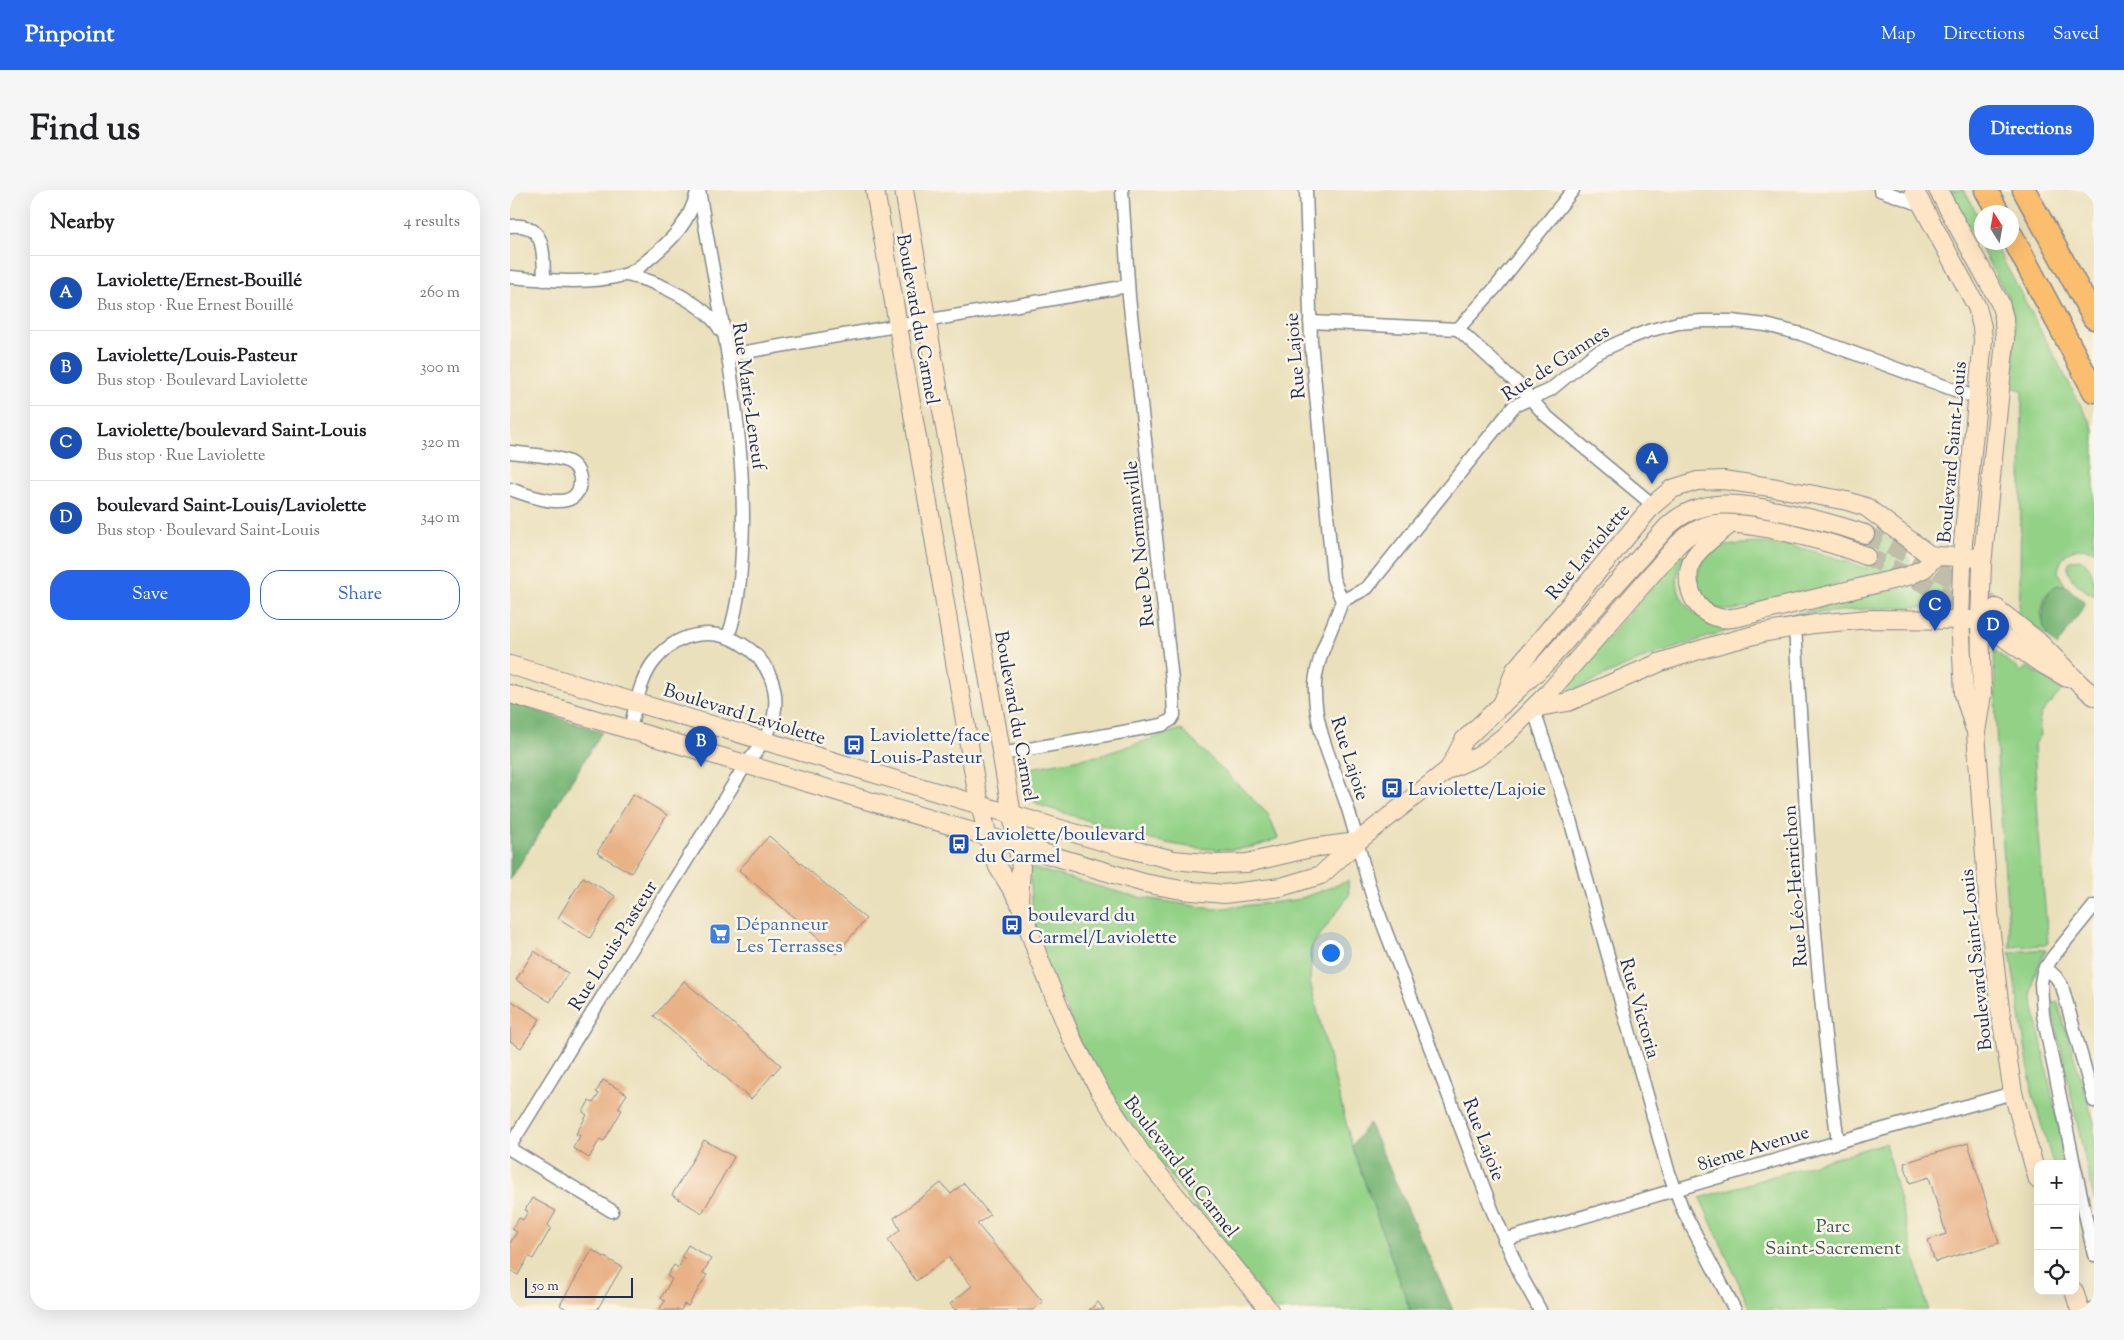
<!DOCTYPE html>
<html lang="en">
<head>
<meta charset="utf-8">
<style>
	:root { --surface:#fff; --page:#f6f6f6; --text:#202124; --muted:#757577; --line:#e0e0e0; --accent:#2563eb }
	body { margin:0; font-family:"Sorts Mill Goudy",serif; background:var(--page); color:var(--text) }
	.controls { position:absolute; right:15px; bottom:15px; display:grid; overflow:hidden; border-radius:10px; box-shadow:0 5px 20px #0002 }
	.controls button { width:45px; height:45px; display:grid; place-items:center; padding:0; border:0; border-bottom:1px solid var(--line); background:var(--surface); color:var(--text); font:25px sans-serif }
	.compass { position:absolute; left:1464px; top:15px; width:45px; height:45px; border-radius:50%; background:var(--surface); box-shadow:0 5px 20px #0002; rotate:349deg }
	.scale { position:absolute; left:15px; bottom:12px; width:108px; box-sizing:border-box; padding-left:5px; border:2px solid #1b2f5e; border-top:0; font-size:14px; line-height:18px; white-space:nowrap; color:#1b2f5e; -webkit-text-stroke:4px #fcf5e5; paint-order:stroke }
	.you { position:absolute; left:820px; top:762px; width:18px; height:18px; margin:-12px; border:4px solid #fff; border-radius:50%; background:#1a73e8; box-shadow:0 0 0 8px #1a73e833 }
	.badge { display:grid; place-items:center; width:32px; height:32px; border-radius:50%; background:var(--accent); color:#fff; font-size:16px; font-weight:700 }
	.pin { position:absolute; translate:-50% -41px; filter:drop-shadow(0 1px 2px #0008) }
	.pin::after { content:''; position:absolute; top:26px; width:18px; height:15px; background:inherit; clip-path:polygon(0 0,100% 0,50% 100%) }
	.list { margin:0; padding:0; list-style:none }
	h2 { display:flex; justify-content:space-between; align-items:center; height:65px; margin:0; padding:0 20px; font-size:21px }
	h2 small { font-size:16px; font-weight:400; color:var(--muted) }
	.list li { display:grid; grid-template-columns:32px 1fr auto; gap:15px; align-items:center; box-sizing:border-box; height:75px; padding:0 20px; border-top:1px solid var(--line) }
	.list b { display:block; font-size:19px; white-space:nowrap }
	.list p { margin:0; font-size:16px; white-space:nowrap; color:var(--muted) }
	.list em { font-size:16px; font-style:normal; color:var(--muted) }
	.actions { display:flex; gap:10px; padding:15px 20px }
	.actions a { flex:1; padding:11px 0; border:1px solid var(--accent); border-radius:20px; text-align:center; font-size:18px; color:var(--accent) }
	.actions .main { background:var(--accent); color:#fff }
	.icon { flex:none; width:28px; height:28px; fill:none; stroke:currentColor; stroke-width:2; stroke-linecap:round; stroke-linejoin:round }
	.map { position:relative; flex:none; width:1584px; height:1120px; overflow:hidden; border-radius:20px }
	header { display:flex; align-items:center; gap:30px; box-sizing:border-box; height:70px; padding:0 25px; background:var(--accent); color:#fff }
	header strong { font-size:24px }
	nav { display:flex; gap:28px; margin-inline-start:auto; font-size:18px }
	.intro { display:flex; align-items:center; justify-content:space-between; box-sizing:border-box; height:120px; padding:0 30px }
	h1 { margin:0; font-size:35px }
	.button { padding:12px 22px; border-radius:20px; background:var(--accent); color:#fff; font-size:18px; font-weight:700 }
	main { display:flex; gap:30px; padding:0 30px }
	aside { flex:1; background:var(--surface); border-radius:20px; box-shadow:0 5px 20px #0002 }
	.map>svg:first-child { display:block }
	.green { fill:#92d186; stroke:#568072 }
	.forest { fill:#75b373; stroke:#487168 }
	.building { fill:#e8b186 }
	.lines { fill:none; stroke-linecap:round; stroke-linejoin:round }
	.secondary-tunnel { stroke:#c1bda9; stroke-width:18; stroke-dasharray:18 9; stroke-linecap:butt }
	.street-casing { stroke:#82888d; stroke-width:15 }
	.secondary-casing { stroke:#82888d; stroke-width:20 }
	.highway-casing { stroke:#82888d; stroke-width:25 }
	.street { stroke:#fff; stroke-width:12 }
	.secondary { stroke:#fde5c5; stroke-width:18 }
	.highway { stroke:#fabe6e; stroke-width:22 }
	.labels { text-anchor:middle; stroke-width:5; stroke-linejoin:round; paint-order:stroke }
	.street-label { font-size:19px; fill:#1b2f5e; stroke:#fcf5e5 }
	.transit-label { font-size:19px; fill:#164399; stroke:#fcf5e5; text-anchor:start }
	.shop-label { font-size:19px; fill:#366cbe; stroke:#fcf5e5; text-anchor:start }
	.park-label { font-size:19px; fill:#395868; stroke:#fcf5e5 }
</style>
</head>
<body>
<header>
<strong>Pinpoint</strong>
<nav><a>Map</a><a>Directions</a><a>Saved</a></nav>
</header>
<div class="intro"><h1>Find us</h1><a class="button">Directions</a></div>
<main>
<aside>
<h2>Nearby<small>4 results</small></h2>
<ul class="list">
<li><span class="badge" style="background:#1a4fb4">A</span><div><b>Laviolette/Ernest-Bouillé</b><p>Bus stop · Rue Ernest Bouillé</p></div><em>260 m</em></li>
<li><span class="badge" style="background:#1a4fb4">B</span><div><b>Laviolette/Louis-Pasteur</b><p>Bus stop · Boulevard Laviolette</p></div><em>300 m</em></li>
<li><span class="badge" style="background:#1a4fb4">C</span><div><b>Laviolette/boulevard Saint-Louis</b><p>Bus stop · Rue Laviolette</p></div><em>320 m</em></li>
<li><span class="badge" style="background:#1a4fb4">D</span><div><b>boulevard Saint-Louis/Laviolette</b><p>Bus stop · Boulevard Saint-Louis</p></div><em>340 m</em></li>
</ul>
<div class="actions"><a class="main">Save</a><a>Share</a></div>
</aside>
<div class="map">
<svg width="1584" height="1120" viewBox="0 0 1584 1120">
	<rect width="100%" height="100%" fill="#fcf5e5"/>
	<filter id="ink" filterUnits="userSpaceOnUse"><feTurbulence type="fractalNoise" baseFrequency=".02" numOctaves="2"/><feDisplacementMap in="SourceGraphic" scale="10" xChannelSelector="R" yChannelSelector="G"/><feConvolveMatrix kernelMatrix="1 2 1 2 8 2 1 2 1" color-interpolation-filters="sRGB"/></filter>
	<filter id="wash" filterUnits="userSpaceOnUse"><feTurbulence type="fractalNoise" baseFrequency=".0096" numOctaves="4" result="noise"/><feDisplacementMap in="SourceGraphic" scale="20" xChannelSelector="R" yChannelSelector="G"/><feGaussianBlur stdDeviation="1.12" result="paint"/><feColorMatrix in="noise" values="0 0 0 0 0 0 0 0 0 0 0 0 0 0 0 0 0 1.4 0 .05"/><feComposite in="paint" operator="in"/></filter>
	<g filter="url(#wash)">
		<rect width="100%" height="100%" fill="#eae0bc"/>
		<g class="green">
			<path d="M1439,0H1454L1471,31L1472,52L1484,53L1584,240V361C1565,353 1549,364 1548,383L1555,395H1548L1535,406L1531,424L1538,447L1507,422L1509,420L1510,394L1512,200L1501,197L1505,144L1504,125L1496,104Z"/>
			<path d="M1355,333L1361,335L1397,365L1400,371L1396,378L1223,420C1215,420 1205,419 1198,414C1181,401 1185,372 1202,361C1208,356 1216,356 1224,355C1269,348 1315,363 1357,379Z"/>
			<path d="M1172,364L1175,365C1151,404 1187,437 1225,438L1129,470L1058,502L1054,497Z"/>
			<path d="M1569,369C1584,375 1584,391 1584,406C1573,398 1551,387 1560,371Z"/>
			<path d="M1439,380V410L1432,415V417C1373,417 1315,420 1258,431L1397,396L1429,387Z"/>
			<polygon points="1484,460 1512,482 1517,476 1552,500 1531,524 1529,533 1531,545 1524,555 1529,645 1538,753 1535,755 1500,757 1487,568"/>
			<path d="M671,539L758,624L768,648C761,651 754,654 747,656C681,671 595,635 532,616C529,614 523,612 521,609C515,603 511,587 515,579L592,565Z"/>
			<polygon points="520,677 622,706 704,719 786,710 838,691 839,705 802,756 800,792 842,956 900,1120 764,1120 604,913 570,852 524,744"/>
			<polygon points="1536,759 1524,786 1522,807 1556,974 1543,974 1523,906 1500,762"/>
			<polygon points="1547,811 1584,932 1584,1010 1542,819 1542,813"/>
			<polygon points="1375,953 1418,1120 1241,1120 1190,1008"/>
		</g>
		<g class="forest">
			<path d="M1548,395H1555L1576,414L1547,456C1533,443 1531,434 1534,417C1537,405 1537,400 1548,395Z"/>
			<polygon points="0,512 92,542 0,690"/>
			<polygon points="859,933 943,1120 900,1120 842,956"/>
		</g>
		<g id="blocks">
			<g class="building">
				<polygon points="123,604 157,625 121,683 87,663"/>
				<polygon points="259,646 356,729 326,764 229,680"/>
				<polygon points="73,687 105,706 80,748 48,728"/>
				<polygon points="24,761 58,783 40,812 6,790"/>
				<polygon points="174,791 271,875 241,909 144,826"/>
				<polygon points="0,810 30,829 11,858 0,851"/>
				<polygon points="93,890 117,904 108,918 112,920 94,951 90,949 79,968 63,958 70,946 66,944 77,925 73,922 79,911 83,913 89,904 86,902"/>
				<polygon points="194,950 224,967 192,1023 162,1005"/>
				<polygon points="1458,953 1489,1053 1425,1072 1418,1050 1436,1044 1419,987 1400,993 1394,973"/>
				<polygon points="431,993 441,1004 454,993 480,1025 467,1034 533,1112 523,1120 445,1120 440,1114 462,1096 438,1067 406,1091 378,1050 390,1040 384,1028"/>
				<polygon points="22,1008 46,1021 38,1035 41,1038 23,1069 19,1066 8,1085 0,1080 0,1053 7,1042 2,1039 9,1028 13,1030 18,1021 15,1020"/>
				<polygon points="178,1055 201,1069 193,1083 197,1085 178,1116 174,1114 171,1120 149,1120 155,1111 151,1108 162,1089 157,1086 164,1075 168,1078 174,1068 171,1067"/>
				<polygon points="82,1060 112,1077 87,1120 58,1120 50,1115"/>
				<polygon points="588,1112 594,1120 579,1120"/>
			</g>
		</g>
	</g>
	<g filter="url(#ink)">
		<use href="#blocks" fill-opacity="0" stroke="#82888d" stroke-width="1"/>
		<g class="lines">
			<g class="secondary-tunnel">
				<polyline points="1355,344 1418,374 1482,415"/>
				<polyline points="1356,366 1415,394 1461,424"/>
			</g>
			<g class="street-casing">
				<g id="street">
					<path d="M189,0C207,110 233,219 233,331C232,370 231,410 218,447"/>
					<path d="M796,0L801,151L823,388L832,411C823,438 807,466 805,494C803,537 824,576 837,616C847,646 853,678 863,708L983,1022L1011,1086L1030,1120"/>
					<polyline points="1370,0 1412,15"/>
					<path d="M0,36C37,32 33,64 34,90"/>
					<path d="M117,85C145,90 198,115 211,141"/>
					<path d="M0,87C36,90 78,95 114,85C123,83 132,75 139,69C162,50 180,32 187,2"/>
					<polyline points="800,132 948,139 986,97 1063,0"/>
					<polyline points="948,139 1008,194 1035,225 1143,315"/>
					<polyline points="218,165 618,96"/>
					<path d="M0,262C14,264 50,266 61,273C67,277 71,285 70,293C67,326 18,305 0,299"/>
					<polyline points="832,411 857,398 1004,216 1040,200 1084,164 1112,151 1138,141 1168,133 1192,131 1222,131 1256,135 1291,144 1467,208"/>
					<path d="M1285,436C1295,608 1304,781 1328,952"/>
					<polyline points="1023,518 1059,626 1158,980 1173,1020 1225,1120"/>
					<polyline points="491,564 652,535 661,530 664,525 662,490 619,107 612,0"/>
					<polyline points="1535,777 1546,787 1552,796 1584,911"/>
					<path d="M0,956L236,574C246,562 255,551 261,536C286,465 196,411 147,468C130,486 126,516 120,539"/>
					<polyline points="0,959 102,1021"/>
					<polyline points="1564,974 1533,825 1531,793 1533,782 1542,768 1584,716"/>
					<polyline points="1565,978 1584,1065"/>
					<polyline points="994,1050 1345,947 1503,903"/>
					<polyline points="1583,1120 1584,1118"/>
				</g>
			</g>
			<g class="secondary-casing">
				<g id="secondary">
					<polyline points="365,0 466,596 478,648 488,677 509,711 528,766 561,847 591,903 632,964 759,1120"/>
					<polyline points="394,0 511,677 509,711"/>
					<polyline points="1404,0 1467,117 1472,137 1473,151 1453,353 1450,429 1454,504 1464,537"/>
					<polyline points="1428,0 1490,113 1494,128 1495,151 1472,375 1470,430 1472,504 1466,542 1480,735 1490,819 1503,903 1528,990"/>
					<path d="M1220,334C1209,344 1194,353 1185,366C1171,387 1181,420 1206,427C1215,430 1224,428 1233,426L1398,386L1415,378L1425,366"/>
					<polyline points="1486,418 1529,452 1571,495 1584,506"/>
					<polyline points="1486,442 1529,472 1557,488"/>
					<polyline points="0,475 611,657 664,670 706,674 737,673 801,658 847,652"/>
					<path d="M0,504L634,693L672,700L714,704L771,697L811,685L847,652L939,579L969,566L997,544L1040,501L1168,354C1179,344 1190,336 1205,334C1240,330 1322,352 1356,366"/>
					<polyline points="992,515 1005,480 1143,315 1162,299 1187,291 1213,290 1267,298 1337,311 1356,317 1418,364 1425,366 1472,368"/>
					<polyline points="1023,518 1058,512 1151,472 1199,457 1252,443 1304,434 1360,429 1462,430"/>
					<path d="M939,579L954,550L1035,474L1157,337C1190,305 1233,314 1273,322C1301,328 1328,335 1355,344"/>
					<polyline points="1564,1101 1570,1120"/>
				</g>
			</g>
			<g class="highway-casing">
				<g id="highway">
					<polyline points="1476,0 1488,22"/>
					<polyline points="1514,0 1584,128"/>
					<polyline points="1502,46 1584,201"/>
				</g>
			</g>
			<use href="#street" class="street"/>
			<use href="#secondary" class="secondary"/>
			<use href="#highway" class="highway"/>
		</g>
	</g>
	<defs>
		<g id="bus-square" transform="scale(1.125)"><rect x="-9" y="-9" width="18" height="18" rx="4" fill="#1a4fb4" stroke="#fcf5e5"/><path d="M-5-6H5V4H4V6H2V4H-2V6H-4V4H-5ZM-3.5-4V0h7V-4ZM-3.5 1.2v1.5H-2V1.2ZM2 1.2v1.5H3.5V1.2Z" fill="#fff"/></g>
		<g id="supermarket-square" transform="scale(1.125)"><rect x="-9" y="-9" width="18" height="18" rx="4" fill="#3f7fe0" stroke="#fcf5e5"/><path d="M-6-5.5h2.5l.6 2H6L4.5 2H-2.5L-4.4-4H-6ZM-1.5 3.2a1.3 1.3 0 1 0 .1 0ZM3 3.2a1.3 1.3 0 1 0 .1 0Z" fill="#fff"/></g>
	</defs>
	<g fill-rule="evenodd">
		<use href="#bus-square" x="344" y="555"/>
		<use href="#bus-square" x="882" y="598"/>
		<use href="#bus-square" x="449" y="654"/>
		<use href="#bus-square" x="502" y="735"/>
		<use href="#supermarket-square" x="210" y="744"/>
	</g>
	<g class="labels">
		<g class="street-label">
			<text transform="translate(409 129) rotate(80)" y="7">Boulevard du Carmel</text>
			<text transform="translate(784 166) rotate(-95)" y="7">Rue Lajoie</text>
			<text transform="translate(1045 172) rotate(-33)" y="7">Rue de Gannes</text>
			<text transform="translate(240 206) rotate(82)" y="7">Rue Marie-Leneuf</text>
			<text transform="translate(1441 262) rotate(-85)" y="7">Boulevard Saint-Louis</text>
			<text transform="translate(628 354) rotate(-96)" y="7">Rue De Normanville</text>
			<text transform="translate(1077 361) rotate(-50)" y="7">Rue Laviolette</text>
			<text transform="translate(235 523) rotate(17)" y="7">Boulevard Laviolette</text>
			<text transform="translate(507 526) rotate(80)" y="7">Boulevard du Carmel</text>
			<text transform="translate(841 568) rotate(72)" y="7">Rue Lajoie</text>
			<text transform="translate(1284 696) rotate(-94)" y="7">Rue Léo-Henrichon</text>
			<text transform="translate(102 755) rotate(-58)" y="7">Rue Louis-Pasteur</text>
			<text transform="translate(1465 770) rotate(-96)" y="7">Boulevard Saint-Louis</text>
			<text transform="translate(1131 818) rotate(74)" y="7">Rue Victoria</text>
			<text transform="translate(975 949) rotate(69)" y="7">Rue Lajoie</text>
			<text transform="translate(1243 957) rotate(-17)" y="7">8ieme Avenue</text>
			<text transform="translate(672 976) rotate(52)" y="7">Boulevard du Carmel</text>
		</g>
		<g class="transit-label">
			<text x="360" y="551">Laviolette/face<tspan x="360" dy="22">Louis-Pasteur</tspan></text>
			<text x="898" y="605">Laviolette/Lajoie</text>
			<text x="465" y="650">Laviolette/boulevard<tspan x="465" dy="22">du Carmel</tspan></text>
			<text x="518" y="731">boulevard du<tspan x="518" dy="22">Carmel/Laviolette</tspan></text>
		</g>
		<g class="shop-label">
			<text x="226" y="740">Dépanneur<tspan x="226" dy="22">Les Terrasses</tspan></text>
		</g>
		<g class="park-label">
			<text x="1323" y="1042">Parc<tspan x="1323" dy="22">Saint-Sacrement</tspan></text>
		</g>
	</g>
</svg>
<div class="controls">
<button>+</button>
<button>−</button>
<button><svg class="icon" aria-label="locate" viewBox="0 0 24 24"><circle cx="12" cy="12" r="6"/><path d="M12 2v4M12 18v4M2 12h4M18 12h4"/></svg></button>
</div>
<svg class="compass" viewBox="-18 -18 36 36"><path d="M0-13l5 13h-10z" fill="#e53935"/><path d="M0 13l5-13h-10z" fill="#757577"/></svg>
<div class="scale">50 m</div>
<div class="you"></div>
<div class="pin badge" style="left:1142px;top:294px;background:#1a4fb4">A</div>
<div class="pin badge" style="left:191px;top:577px;background:#1a4fb4">B</div>
<div class="pin badge" style="left:1425px;top:441px;background:#1a4fb4">C</div>
<div class="pin badge" style="left:1483px;top:461px;background:#1a4fb4">D</div>
</div>
</main>
</body>
</html>
